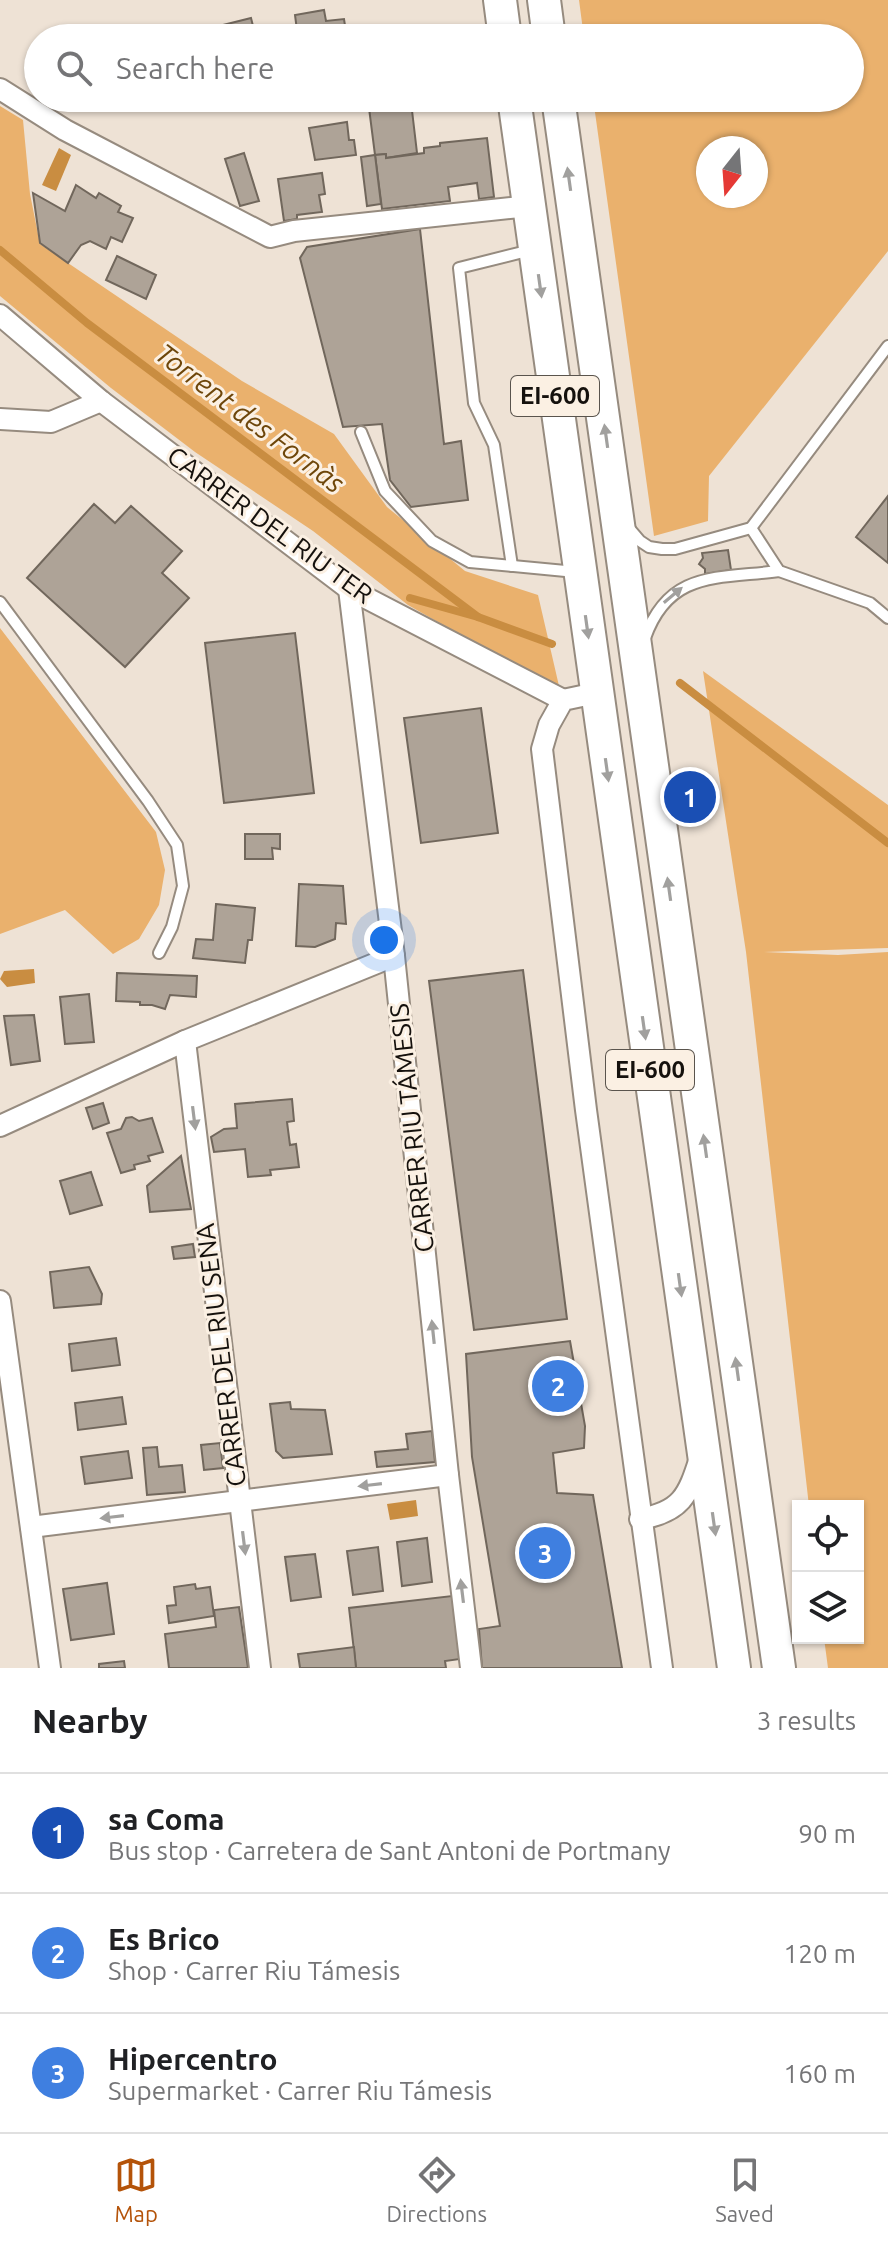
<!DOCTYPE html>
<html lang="en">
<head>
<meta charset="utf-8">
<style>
	:root { --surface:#fff; --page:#f6f6f6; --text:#202124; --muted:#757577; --line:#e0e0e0; --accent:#b45309 }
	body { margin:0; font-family:Ubuntu,sans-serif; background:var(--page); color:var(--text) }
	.controls { position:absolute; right:24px; bottom:24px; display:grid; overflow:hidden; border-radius:0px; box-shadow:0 2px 6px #0004 }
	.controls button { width:72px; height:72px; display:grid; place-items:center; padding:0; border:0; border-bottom:2px solid var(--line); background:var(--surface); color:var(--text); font:40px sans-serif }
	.compass { position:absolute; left:696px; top:136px; width:72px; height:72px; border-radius:50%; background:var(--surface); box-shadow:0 2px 6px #0004; rotate:197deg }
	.you { position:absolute; left:384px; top:940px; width:28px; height:28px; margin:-20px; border:6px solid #fff; border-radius:50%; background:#1a73e8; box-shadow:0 0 0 12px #1a73e833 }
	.badge { display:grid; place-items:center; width:52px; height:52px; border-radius:50%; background:var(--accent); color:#fff; font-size:26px; font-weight:700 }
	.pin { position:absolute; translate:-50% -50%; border:4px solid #fff; box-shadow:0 2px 8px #0006 }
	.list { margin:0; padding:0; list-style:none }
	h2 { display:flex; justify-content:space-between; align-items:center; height:104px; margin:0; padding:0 32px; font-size:34px }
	h2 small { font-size:26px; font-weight:400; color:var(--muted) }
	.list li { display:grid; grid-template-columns:52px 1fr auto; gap:24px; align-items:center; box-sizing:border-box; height:120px; padding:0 32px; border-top:2px solid var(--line) }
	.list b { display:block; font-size:30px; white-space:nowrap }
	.list p { margin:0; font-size:26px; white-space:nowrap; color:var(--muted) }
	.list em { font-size:26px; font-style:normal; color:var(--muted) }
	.icon { flex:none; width:44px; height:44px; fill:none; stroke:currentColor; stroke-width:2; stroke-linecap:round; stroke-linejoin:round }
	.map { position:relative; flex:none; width:888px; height:1668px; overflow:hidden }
	.search { position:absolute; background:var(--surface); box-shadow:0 2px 6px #0004; left:24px; right:24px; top:24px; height:88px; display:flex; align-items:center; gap:20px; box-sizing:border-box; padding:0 28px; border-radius:44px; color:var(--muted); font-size:30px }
	.sheet { height:464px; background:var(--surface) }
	nav { display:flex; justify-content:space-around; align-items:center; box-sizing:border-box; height:112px; border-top:2px solid var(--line); background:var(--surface); font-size:22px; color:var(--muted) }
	nav a { display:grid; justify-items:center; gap:4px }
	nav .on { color:var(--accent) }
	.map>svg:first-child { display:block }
	.green { fill:#eab16d; fill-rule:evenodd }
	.water { fill:#c98d41 }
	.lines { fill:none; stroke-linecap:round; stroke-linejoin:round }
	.stream { stroke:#c98d41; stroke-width:8 }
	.building { fill:#aea397; stroke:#71675c; stroke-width:2 }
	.service-casing { stroke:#968b7f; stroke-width:14 }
	.minor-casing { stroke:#968b7f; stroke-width:24 }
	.primary-casing { stroke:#968b7f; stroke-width:36 }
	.service { stroke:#fff; stroke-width:10 }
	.minor { stroke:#fff; stroke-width:20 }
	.primary { stroke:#fff; stroke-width:32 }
	.oneway { fill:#a1a09e }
	.labels { text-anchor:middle; stroke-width:6; stroke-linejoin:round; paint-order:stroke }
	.shield { fill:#fbf0e3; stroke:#5a544d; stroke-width:2 }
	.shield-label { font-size:24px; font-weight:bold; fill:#15110d }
	.street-label { font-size:26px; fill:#15110d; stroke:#fbf0e3 }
	.water-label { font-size:28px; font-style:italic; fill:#6e460a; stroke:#fbf0e3 }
</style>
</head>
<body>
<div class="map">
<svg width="888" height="1668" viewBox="0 0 888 1668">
	<rect width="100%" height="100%" fill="#eee2d5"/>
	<g class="green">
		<path d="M579,0H888V251L709,476L708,521L654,536L593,98H850V38H584ZM756,148V196H708V148Z"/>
		<polygon points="0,106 23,120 30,194 40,244 242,381 334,434 387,507 465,571 538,595 559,686 471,641 408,605 313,531 195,452 111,388 0,296"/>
		<polygon points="0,628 156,832 165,870 159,905 139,939 113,954 65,910 0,934"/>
		<polygon points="703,671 888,805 888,948 764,952 838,955 888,952 888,1668 828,1668 824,1638 858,1638 858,1506 809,1506 746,952"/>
	</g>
	<g class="water">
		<polygon points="59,148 71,155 56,191 42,185"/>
		<polygon points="34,969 35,983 7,987 0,979 4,971"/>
		<polygon points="416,1500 418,1516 390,1520 387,1504"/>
	</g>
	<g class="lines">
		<g class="stream">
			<polyline points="0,250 87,323 478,617"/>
			<polyline points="410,598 478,617 552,644"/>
			<polyline points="680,683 888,843"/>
		</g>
	</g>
	<g class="building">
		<polygon points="324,10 326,21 344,19 347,38 298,38 295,15"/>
		<polygon points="251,18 256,38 214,38 211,28"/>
		<polygon points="411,102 417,153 386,158 386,154 375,155 369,108"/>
		<polygon points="347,122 349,140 354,140 356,155 315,160 309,128"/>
		<polygon points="487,138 494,197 479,199 477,183 448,187 450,201 382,209 375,155 386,154 386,158 424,153 424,148 440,146 440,143"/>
		<polygon points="244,153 259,201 240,206 225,159"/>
		<polygon points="375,155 381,204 367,206 361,157"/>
		<polygon points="322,173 325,194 319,195 322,212 297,215 297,219 284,221 278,179"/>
		<polygon points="76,185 96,198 99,193 121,206 118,212 133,218 122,242 111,237 106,249 90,241 81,245 68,263 40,243 33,193 65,211"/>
		<polygon points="420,229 444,444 461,441 468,500 411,507 390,480 382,424 343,427 300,258 307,247"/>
		<polygon points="117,256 156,275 146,299 106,280"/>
		<polygon points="888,496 888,563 856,537"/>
		<polygon points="94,504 115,523 131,506 182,551 162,573 189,598 125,667 27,578"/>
		<polygon points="728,550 731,570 705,574 705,569 699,564 703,558 702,553"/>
		<polygon points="295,633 314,793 224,803 205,643"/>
		<polygon points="481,708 498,833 421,843 404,718"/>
		<polygon points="245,834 280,834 280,849 272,848 273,859 245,859"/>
		<polygon points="299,884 343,886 346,924 336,923 335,939 315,947 296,946"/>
		<polygon points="216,904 255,908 252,940 248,940 245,963 193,958 196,939 213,940"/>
		<polygon points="523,970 567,1319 474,1330 429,981"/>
		<polygon points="117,973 197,976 196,997 170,995 165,1009 152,1005 140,1005 140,1002 116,1001"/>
		<polygon points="89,994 94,1042 65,1044 60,997"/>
		<polygon points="34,1015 40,1061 11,1065 4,1016"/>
		<polygon points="292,1099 294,1121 287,1122 290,1145 296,1144 299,1167 270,1170 271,1175 248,1177 245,1149 214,1152 211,1137 224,1129 237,1128 235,1104"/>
		<polygon points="103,1103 109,1123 93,1129 86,1108"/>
		<polygon points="132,1117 139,1121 152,1118 163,1152 148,1156 150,1161 134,1165 135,1169 121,1173 107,1133 121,1129 126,1118"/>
		<polygon points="181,1156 191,1209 150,1212 147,1186"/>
		<polygon points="91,1172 102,1205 70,1214 60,1181"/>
		<polygon points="193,1244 195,1257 174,1259 172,1247"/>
		<polygon points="89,1267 102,1294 101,1304 54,1308 50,1272"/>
		<polygon points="116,1338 120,1365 72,1371 69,1344"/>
		<polygon points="570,1341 585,1426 584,1448 553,1453 557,1493 593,1495 622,1668 482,1668 479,1629 500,1626 472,1457 466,1354"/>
		<polygon points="122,1397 126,1424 78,1430 75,1403"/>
		<polygon points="290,1402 291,1409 325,1410 332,1454 283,1458 276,1451 270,1404"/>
		<polygon points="432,1431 435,1462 377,1467 375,1452 408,1449 406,1434"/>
		<polygon points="220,1443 223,1468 204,1470 201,1445"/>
		<polygon points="157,1447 159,1467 182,1465 185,1492 147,1495 143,1448"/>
		<polygon points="128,1451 132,1478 85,1484 81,1457"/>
		<polygon points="427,1538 432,1582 402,1586 397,1542"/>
		<polygon points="378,1547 383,1591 353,1595 347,1551"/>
		<polygon points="315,1554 321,1597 291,1601 285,1557"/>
		<polygon points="107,1583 114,1634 71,1640 63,1589"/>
		<polygon points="195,1584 196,1589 210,1587 214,1616 169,1623 167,1606 176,1605 174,1587"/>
		<polygon points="452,1596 460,1659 445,1661 446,1668 356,1668 349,1608"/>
		<polygon points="239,1607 248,1668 169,1668 165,1634 216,1627 214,1610"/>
		<polygon points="354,1647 356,1668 300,1668 298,1654"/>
		<polygon points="124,1661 125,1668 99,1668 99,1664"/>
	</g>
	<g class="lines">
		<g class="service-casing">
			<g id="service">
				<polyline points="361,432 385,491 432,541 470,562 576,572"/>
				<polyline points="628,527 640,541 649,547 662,549 675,549 751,528 888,346"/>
				<polyline points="751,528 779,571 870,603 888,618"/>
				<polyline points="512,566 494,445 474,403 459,268 531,250"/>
				<polyline points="0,602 148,801 177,845 183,886 172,927 159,953"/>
				<path d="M645,638C669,570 718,579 779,571"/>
			</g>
		</g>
		<g class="minor-casing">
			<g id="minor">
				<polyline points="0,89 65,130 270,237 294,231 529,206"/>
				<polyline points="0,315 101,401 349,589 563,700"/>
				<polyline points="0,419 51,422 101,401"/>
				<polyline points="349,589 394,956 448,1475 471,1668"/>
				<polyline points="596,693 563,700 549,725 542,749 586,1110 662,1668"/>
				<polyline points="185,1041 260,1668"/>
				<polyline points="0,1126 185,1041 394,956"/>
				<polyline points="0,1301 50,1668"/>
				<path d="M640,1519C681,1512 688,1496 700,1458"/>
				<polyline points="31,1527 448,1475"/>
			</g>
		</g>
		<g class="primary-casing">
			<g id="primary">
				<polyline points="500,0 505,38"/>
				<polyline points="544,0 549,38"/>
				<polyline points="514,98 734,1668"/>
				<polyline points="558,98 779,1668"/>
			</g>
		</g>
		<use href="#service" class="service"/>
		<use href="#minor" class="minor"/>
		<use href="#primary" class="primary"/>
	</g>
	<defs><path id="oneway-solid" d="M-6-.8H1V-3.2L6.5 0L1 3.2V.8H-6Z" transform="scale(2)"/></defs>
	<g class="oneway">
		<use href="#oneway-solid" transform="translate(569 179) rotate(-98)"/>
		<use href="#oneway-solid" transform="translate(540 286) rotate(82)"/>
		<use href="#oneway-solid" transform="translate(606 436) rotate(-98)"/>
		<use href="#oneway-solid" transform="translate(673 595) rotate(-40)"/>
		<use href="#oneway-solid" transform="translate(587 627) rotate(82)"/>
		<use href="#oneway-solid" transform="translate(607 770) rotate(82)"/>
		<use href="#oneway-solid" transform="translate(669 889) rotate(-98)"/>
		<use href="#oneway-solid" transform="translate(644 1028) rotate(82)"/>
		<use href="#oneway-solid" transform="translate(194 1118) rotate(83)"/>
		<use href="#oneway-solid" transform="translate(705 1146) rotate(-98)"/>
		<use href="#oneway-solid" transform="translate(680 1285) rotate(82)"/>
		<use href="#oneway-solid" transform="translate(433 1332) rotate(-96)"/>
		<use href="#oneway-solid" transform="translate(737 1369) rotate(-98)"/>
		<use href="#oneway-solid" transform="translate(370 1485) rotate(173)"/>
		<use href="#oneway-solid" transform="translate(112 1517) rotate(173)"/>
		<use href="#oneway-solid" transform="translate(714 1524) rotate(82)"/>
		<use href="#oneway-solid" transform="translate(244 1543) rotate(83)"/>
		<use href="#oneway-solid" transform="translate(462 1591) rotate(-97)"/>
	</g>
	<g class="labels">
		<g class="shield">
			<rect x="511" y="376" width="88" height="40" rx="6"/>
			<rect x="606" y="1050" width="88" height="40" rx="6"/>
		</g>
		<g class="shield-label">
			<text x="555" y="404">EI-600</text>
			<text x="650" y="1078">EI-600</text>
		</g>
		<g class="street-label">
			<text transform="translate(270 525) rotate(36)" y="9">CARRER DEL RIU TER</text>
			<text transform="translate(412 1128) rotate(-96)" y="9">CARRER RIU TÁMESIS</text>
			<text transform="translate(221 1355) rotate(-97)" y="9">CARRER DEL RIU SENA</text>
		</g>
		<g class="water-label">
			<text transform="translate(250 418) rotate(37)" y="10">Torrent des Fornàs</text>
		</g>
	</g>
</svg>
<div class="controls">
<button><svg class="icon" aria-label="locate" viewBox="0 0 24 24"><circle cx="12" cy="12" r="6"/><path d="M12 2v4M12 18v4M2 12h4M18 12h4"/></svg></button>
<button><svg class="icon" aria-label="layers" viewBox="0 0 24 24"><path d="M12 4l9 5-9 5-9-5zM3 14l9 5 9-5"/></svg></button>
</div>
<svg class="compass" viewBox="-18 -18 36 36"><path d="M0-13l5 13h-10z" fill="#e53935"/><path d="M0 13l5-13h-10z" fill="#757577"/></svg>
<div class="you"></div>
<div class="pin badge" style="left:690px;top:797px;background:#1a4fb4">1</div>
<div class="pin badge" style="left:558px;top:1386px;background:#3f7fe0">2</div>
<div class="pin badge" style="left:545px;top:1553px;background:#3f7fe0">3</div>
<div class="search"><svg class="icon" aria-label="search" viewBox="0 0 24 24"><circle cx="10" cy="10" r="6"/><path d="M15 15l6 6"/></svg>Search here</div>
</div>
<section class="sheet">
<h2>Nearby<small>3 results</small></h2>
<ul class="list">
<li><span class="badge" style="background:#1a4fb4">1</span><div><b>sa Coma</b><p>Bus stop · Carretera de Sant Antoni de Portmany</p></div><em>90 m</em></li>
<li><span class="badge" style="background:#3f7fe0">2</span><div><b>Es Brico</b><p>Shop · Carrer Riu Támesis</p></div><em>120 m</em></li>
<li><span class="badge" style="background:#3f7fe0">3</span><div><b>Hipercentro</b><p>Supermarket · Carrer Riu Támesis</p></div><em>160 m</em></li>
</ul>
</section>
<nav>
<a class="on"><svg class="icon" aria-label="map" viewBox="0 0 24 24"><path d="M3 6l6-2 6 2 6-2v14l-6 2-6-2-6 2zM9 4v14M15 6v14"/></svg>Map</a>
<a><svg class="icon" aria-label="directions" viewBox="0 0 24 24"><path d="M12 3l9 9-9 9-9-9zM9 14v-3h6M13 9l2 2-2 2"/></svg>Directions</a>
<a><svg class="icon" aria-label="saved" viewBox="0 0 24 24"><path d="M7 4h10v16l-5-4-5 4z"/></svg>Saved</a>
</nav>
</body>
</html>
